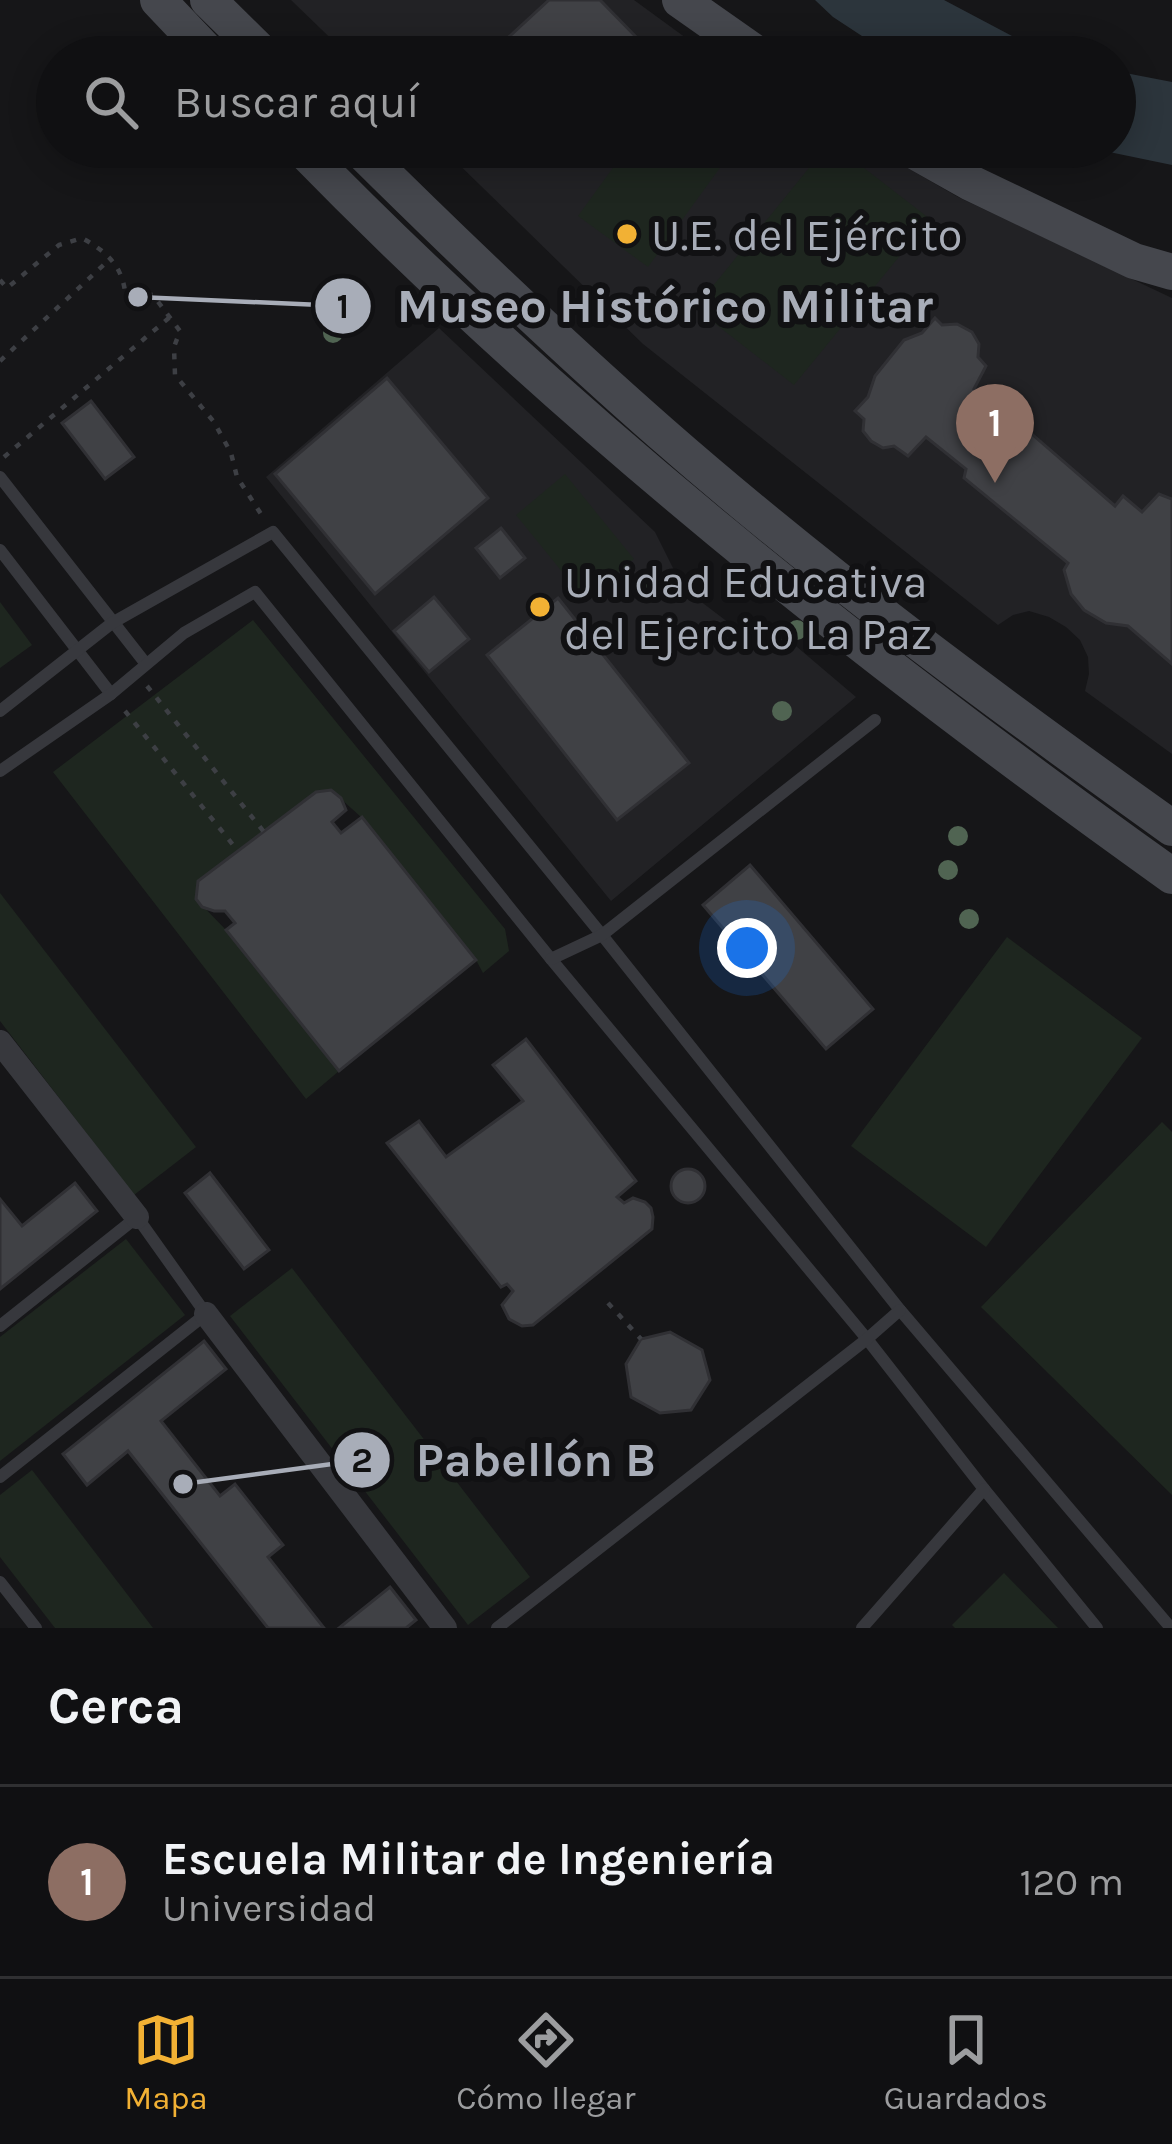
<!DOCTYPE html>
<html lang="es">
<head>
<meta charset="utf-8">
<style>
	:root { --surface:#101012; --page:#19191b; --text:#f1f3f6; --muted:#9c9d9f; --line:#303032; --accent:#f2b134 }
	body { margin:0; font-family:Karla,sans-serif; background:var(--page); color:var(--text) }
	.you { position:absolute; left:747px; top:948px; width:42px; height:42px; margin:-30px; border:9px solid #fff; border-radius:50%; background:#1a73e8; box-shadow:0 0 0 18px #1a73e833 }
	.badge { display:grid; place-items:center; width:78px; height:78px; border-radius:50%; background:var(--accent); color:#fff; font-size:39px; font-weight:700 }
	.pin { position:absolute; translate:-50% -99px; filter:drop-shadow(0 3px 6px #0008) }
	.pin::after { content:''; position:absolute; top:63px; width:42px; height:36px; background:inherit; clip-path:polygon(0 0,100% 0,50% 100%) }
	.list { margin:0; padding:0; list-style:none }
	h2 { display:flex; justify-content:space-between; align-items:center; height:156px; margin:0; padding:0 48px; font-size:51px }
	h2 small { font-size:39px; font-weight:400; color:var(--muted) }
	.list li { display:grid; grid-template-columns:78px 1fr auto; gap:36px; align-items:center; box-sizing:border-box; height:192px; padding:0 48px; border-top:3px solid var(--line) }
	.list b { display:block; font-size:45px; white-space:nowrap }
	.list p { margin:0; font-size:39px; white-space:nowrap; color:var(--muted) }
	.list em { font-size:39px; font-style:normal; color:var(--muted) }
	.icon { flex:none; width:66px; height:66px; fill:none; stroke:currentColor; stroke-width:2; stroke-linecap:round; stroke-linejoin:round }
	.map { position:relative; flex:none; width:1172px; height:1628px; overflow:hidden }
	.search { position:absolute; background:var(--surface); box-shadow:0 6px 30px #0003; left:36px; right:36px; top:36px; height:132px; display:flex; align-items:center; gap:30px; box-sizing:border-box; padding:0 42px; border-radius:66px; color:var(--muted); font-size:45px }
	.sheet { height:348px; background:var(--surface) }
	nav { display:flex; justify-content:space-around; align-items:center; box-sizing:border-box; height:168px; border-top:3px solid var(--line); background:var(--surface); font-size:33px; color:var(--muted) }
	nav a { display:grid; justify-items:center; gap:6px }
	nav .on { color:var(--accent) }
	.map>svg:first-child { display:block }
	.built { fill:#222225 }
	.green { fill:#1e261f }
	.water { fill:#2c353c }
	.building { fill:#404145; stroke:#303034; stroke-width:3 }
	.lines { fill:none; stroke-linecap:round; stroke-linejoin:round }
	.path { stroke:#3d3f44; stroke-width:4.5; stroke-dasharray:6 9; stroke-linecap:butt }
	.lane { stroke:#37383d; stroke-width:12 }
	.street { stroke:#37383d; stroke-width:24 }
	.secondary { stroke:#45474d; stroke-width:36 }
	.tree { fill:#506452 }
	.poi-dot { fill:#f2b134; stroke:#111113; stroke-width:4.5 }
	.labels { text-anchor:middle; stroke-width:12; stroke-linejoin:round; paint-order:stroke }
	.poi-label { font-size:45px; fill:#a8adb8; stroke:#111113; text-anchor:start }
	.leader { fill:none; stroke:#a8adb8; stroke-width:4.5 }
	.callout-dot { fill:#a8adb8; stroke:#111113; stroke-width:4.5 }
	.mark-label { font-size:36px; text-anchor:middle; font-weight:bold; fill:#111 }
	.callout-label { font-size:48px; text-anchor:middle; font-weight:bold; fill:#a8adb8; stroke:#111113; stroke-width:12; stroke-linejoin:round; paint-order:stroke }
</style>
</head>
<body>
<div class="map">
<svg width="1172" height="1628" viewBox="0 0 1172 1628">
	<rect width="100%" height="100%" fill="#161618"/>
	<g class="built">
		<polygon points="291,0 634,0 712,57 350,57"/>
		<polygon points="441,147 871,147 958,197 1172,298 1172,754 1085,691 1089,674 1088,657 1080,640 1066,627 1049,617 1029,611 1013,615 998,625 643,344"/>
		<polygon points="439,328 655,532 683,588 733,626 790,641 856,697 611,901 266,477"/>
	</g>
	<g class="green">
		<polygon points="628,147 735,147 648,267 578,216"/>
		<polygon points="826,147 837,147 930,219 794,385 695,308"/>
		<polygon points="565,474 634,559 585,600 516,515"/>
		<polygon points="0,602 32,645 0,668"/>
		<polygon points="253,620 505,929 509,951 483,973 476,960 361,817 331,790 316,792 199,881 196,899 226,930 339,1071 306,1099 53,772"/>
		<polygon points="0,893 196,1147 134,1195 0,1021"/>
		<polygon points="1007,937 1142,1038 986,1247 851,1146"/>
		<polygon points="1162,1122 1172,1132 1172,1495 981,1307"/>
		<polygon points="126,1239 185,1315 0,1461 0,1337"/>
		<polygon points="292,1268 530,1577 468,1625 230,1316"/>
		<polygon points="32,1470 153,1628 55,1628 0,1557 0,1495"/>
		<polygon points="1004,1573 1058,1628 955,1628 952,1625"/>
	</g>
	<g class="water">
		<polygon points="815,0 944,0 1012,36 1071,57 894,57 833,17"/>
		<polygon points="1115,71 1172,82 1172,165 1085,147 1115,147"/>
	</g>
	<g class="building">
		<polygon points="549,0 600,0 641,42 626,57 487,57"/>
		<polygon points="935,318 942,325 957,324 972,332 979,344 978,357 986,366 974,389 987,396 975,413 991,423 1004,410 1115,506 1123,496 1142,512 1159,494 1172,499 1172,664 1128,626 1106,623 1084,610 1071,594 1064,570 1068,563 964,478 966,469 926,437 908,456 894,446 883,448 871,441 863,431 864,419 855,411 868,397 875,376 904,340 922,333"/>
		<polygon points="387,378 488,498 375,594 275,474"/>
		<polygon points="91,401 134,457 105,479 62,423"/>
		<polygon points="501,528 525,558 500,578 476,548"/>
		<polygon points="434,597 469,639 429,672 394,631"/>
		<polygon points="558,598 689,763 617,820 487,655"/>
		<polygon points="331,790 341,798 346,810 332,822 341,833 362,817 476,960 339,1071 226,930 235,923 225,911 214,911 202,907 196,899 198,881 316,792"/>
		<polygon points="750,865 873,1009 826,1049 703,905"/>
		<polygon points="526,1039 636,1181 617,1197 624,1203 633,1198 645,1202 651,1208 653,1217 652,1229 533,1325 522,1326 509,1319 502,1305 513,1291 507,1284 501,1287 387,1143 419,1121 446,1157 523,1101 493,1065"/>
		<circle cx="688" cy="1186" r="17"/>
		<polygon points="210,1173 269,1250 244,1269 185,1193"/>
		<polygon points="75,1183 97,1211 0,1289 0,1199 22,1226"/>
		<polygon points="670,1332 702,1350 710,1380 691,1410 660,1413 631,1397 626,1364 641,1339"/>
		<polygon points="204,1341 226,1369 161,1421 220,1496 235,1484 283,1545 268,1557 324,1628 268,1628 128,1451 87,1485 63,1454"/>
		<polygon points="390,1587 416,1620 406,1628 339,1628"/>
	</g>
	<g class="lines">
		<g class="path">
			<path d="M0,280L7,288L59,245L82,238C105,251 121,264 125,291L153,295L180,331L174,347L175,375L214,422L231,453L237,477L263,517"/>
			<polyline points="0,361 110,259"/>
			<polyline points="4,457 170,317"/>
			<polyline points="147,686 264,832"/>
			<polyline points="125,711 238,851"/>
			<polyline points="608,1303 641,1339"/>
		</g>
		<g class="lane">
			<polyline points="0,477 146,664"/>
			<polyline points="0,550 111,694"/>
			<polyline points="0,711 112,623 273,532 602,935 900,1310 1171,1628"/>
			<polyline points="0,771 111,694 184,633 255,592 551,959 867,1339 984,1489 1097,1628"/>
			<polyline points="551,959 602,935 875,720"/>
			<polyline points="0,1326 137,1217 206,1314 0,1477"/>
			<polyline points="0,1582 36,1628"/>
			<polyline points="497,1628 867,1339 900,1310"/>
			<polyline points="862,1628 984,1489"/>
		</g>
		<g class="street">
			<polyline points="0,1042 137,1217"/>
			<polyline points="206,1314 445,1628"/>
		</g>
		<g class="secondary">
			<polyline points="158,0 212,57"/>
			<polyline points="208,0 266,57"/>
			<polyline points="680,0 761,57"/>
			<path d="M300,147C565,419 864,656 1172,876"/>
			<path d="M357,147C456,245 557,342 661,433C823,575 997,703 1172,828"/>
			<polyline points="907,147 971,183 1134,261 1172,272"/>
		</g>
	</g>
	<g class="tree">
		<circle cx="333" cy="333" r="10"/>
		<circle cx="647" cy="580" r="10"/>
		<circle cx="797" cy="630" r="10"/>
		<circle cx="782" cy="711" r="10"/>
		<circle cx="958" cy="836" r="10"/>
		<circle cx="948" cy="870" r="10"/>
		<circle cx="969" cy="919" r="10"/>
	</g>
	<g class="poi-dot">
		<circle cx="627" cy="234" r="12"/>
		<circle cx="540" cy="607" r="12"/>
	</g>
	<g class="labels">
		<g class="poi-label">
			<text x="651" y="250">U.E. del Ejército</text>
			<text x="564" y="597">Unidad Educativa<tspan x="564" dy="52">del Ejercito La Paz</tspan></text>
		</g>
	</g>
	<path class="leader" d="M138 297L343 306M183 1484L362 1460"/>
	<g class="callout-dot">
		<circle cx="138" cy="297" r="12"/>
		<circle cx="183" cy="1484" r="12"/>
		<circle cx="343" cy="306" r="30"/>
		<circle cx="362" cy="1460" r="30"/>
	</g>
	<g class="mark-label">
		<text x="343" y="318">1</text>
		<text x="362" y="1472">2</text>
	</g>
	<g class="callout-label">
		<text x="665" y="322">Museo Histórico Militar</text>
		<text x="536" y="1476">Pabellón B</text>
	</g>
</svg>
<div class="you"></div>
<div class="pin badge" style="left:995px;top:483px;background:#8d6e63">1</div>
<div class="search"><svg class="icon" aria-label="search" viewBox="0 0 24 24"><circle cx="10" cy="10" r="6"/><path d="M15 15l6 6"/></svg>Buscar aquí</div>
</div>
<section class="sheet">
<h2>Cerca<small></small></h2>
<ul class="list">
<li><span class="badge" style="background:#8d6e63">1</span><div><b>Escuela Militar de Ingeniería</b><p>Universidad</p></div><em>120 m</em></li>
</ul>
</section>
<nav>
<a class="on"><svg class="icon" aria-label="map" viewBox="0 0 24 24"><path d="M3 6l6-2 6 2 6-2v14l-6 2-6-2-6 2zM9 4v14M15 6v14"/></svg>Mapa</a>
<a><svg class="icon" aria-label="directions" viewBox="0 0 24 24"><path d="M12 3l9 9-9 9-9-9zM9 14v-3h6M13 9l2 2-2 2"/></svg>Cómo llegar</a>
<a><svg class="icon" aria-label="saved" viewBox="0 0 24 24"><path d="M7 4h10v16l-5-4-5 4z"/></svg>Guardados</a>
</nav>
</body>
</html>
